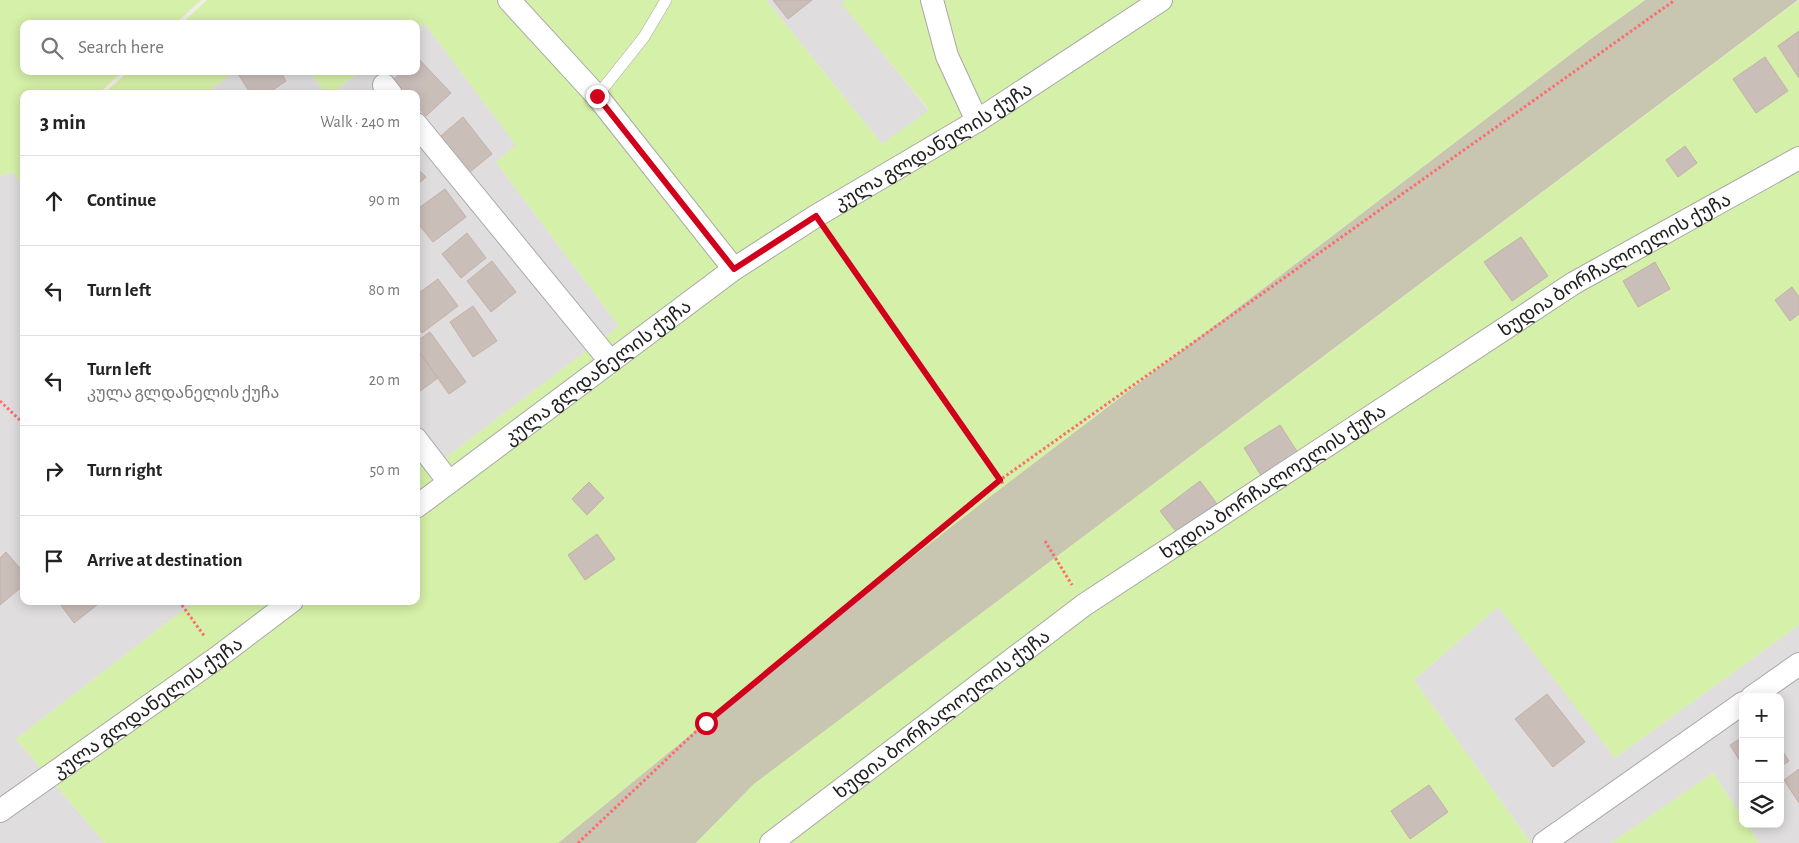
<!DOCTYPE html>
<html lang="en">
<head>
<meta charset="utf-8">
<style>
	:root { --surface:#fff; --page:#f2f2f2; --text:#222; --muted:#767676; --line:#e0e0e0 }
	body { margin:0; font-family:"Alegreya Sans","Noto Sans Georgian",sans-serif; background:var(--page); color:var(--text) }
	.controls { position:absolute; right:15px; bottom:15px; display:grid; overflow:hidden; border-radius:10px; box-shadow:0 2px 12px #0003 }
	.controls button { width:45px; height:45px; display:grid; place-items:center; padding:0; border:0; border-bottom:1px solid var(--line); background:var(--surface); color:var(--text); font:25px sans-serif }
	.stop { position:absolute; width:15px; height:15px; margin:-11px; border:4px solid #d1001c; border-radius:50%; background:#fff }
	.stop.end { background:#d1001c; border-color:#fff; box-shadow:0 1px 5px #0008 }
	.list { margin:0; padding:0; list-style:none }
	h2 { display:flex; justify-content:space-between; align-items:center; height:65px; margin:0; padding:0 20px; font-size:21px }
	h2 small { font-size:16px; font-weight:400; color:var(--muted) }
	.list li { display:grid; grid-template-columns:32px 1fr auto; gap:15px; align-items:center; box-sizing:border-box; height:90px; padding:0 20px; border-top:1px solid var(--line) }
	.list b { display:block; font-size:19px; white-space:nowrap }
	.list p { margin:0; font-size:16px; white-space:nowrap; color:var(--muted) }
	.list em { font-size:16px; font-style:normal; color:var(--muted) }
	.icon { flex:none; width:28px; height:28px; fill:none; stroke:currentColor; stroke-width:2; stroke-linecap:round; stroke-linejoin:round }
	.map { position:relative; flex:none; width:1799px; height:843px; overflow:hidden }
	.search { position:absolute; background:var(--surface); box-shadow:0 2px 12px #0003; left:20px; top:20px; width:400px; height:55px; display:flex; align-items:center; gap:12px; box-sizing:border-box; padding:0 18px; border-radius:10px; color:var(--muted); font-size:19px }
	.panel { position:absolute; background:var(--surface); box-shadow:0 2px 12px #0003; left:20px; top:90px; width:400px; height:515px; border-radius:10px }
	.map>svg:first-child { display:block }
	.residential { fill:#dfddde }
	.construction { fill:#c8c5b1 }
	.grass { fill:#d5f0a8 }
	.building { fill:#cabeb9; stroke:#c5b0a7 }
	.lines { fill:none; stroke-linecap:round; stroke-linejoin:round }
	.service-casing { stroke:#a8a8a8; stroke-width:12 }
	.minor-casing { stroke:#a8a8a8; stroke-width:24 }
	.path { stroke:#ff6a6f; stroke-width:3; stroke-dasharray:2.5 2.5; stroke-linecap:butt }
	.service { stroke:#fff; stroke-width:11 }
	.minor { stroke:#fff; stroke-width:22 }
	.route { stroke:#d1001c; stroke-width:6 }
	.labels { text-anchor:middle; stroke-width:5; stroke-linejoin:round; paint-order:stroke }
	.street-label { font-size:19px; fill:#212121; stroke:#fff }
</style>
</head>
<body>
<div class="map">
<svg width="1799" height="843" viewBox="0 0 1799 843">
	<rect width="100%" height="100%" fill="#f2ece6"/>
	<g class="residential">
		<polygon points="766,0 846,0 842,3 929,111 882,144"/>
		<polygon points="424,23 517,146 496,162 619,326 444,459 416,423 416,94 331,94 361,71 416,71 416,29"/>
		<polygon points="235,71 309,71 326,94 205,94"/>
		<polygon points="12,172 24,186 24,601 195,601 16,739 105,843 0,843 0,176"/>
		<polygon points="1499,606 1615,758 1799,625 1799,843 1759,843 1747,824 1780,824 1780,697 1743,697 1743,818 1713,773 1611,843 1531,843 1414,680"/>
	</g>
	<polygon class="construction" points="1645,0 1798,0 754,784 696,843 558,843 810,637 979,505 1588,41"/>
	<g class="grass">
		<polygon points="0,0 201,0 175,24 24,24 24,71 123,71 98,94 24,94 24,186 12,172 0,176"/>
		<polygon points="207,0 766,0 882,144 929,110 841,3 846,0 1645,0 1588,41 979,505 810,637 558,843 105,843 16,739 195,601 416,601 416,423 444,459 619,326 496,162 516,145 424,23 416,29 416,24 181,24"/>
		<polygon points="1799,0 1799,625 1615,758 1498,607 1414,680 1531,843 696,843 754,784"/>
		<polygon points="129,71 235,71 205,94 103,94"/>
		<polygon points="309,71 361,71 331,94 326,94"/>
		<polygon points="1713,773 1743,818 1743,824 1747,824 1759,843 1611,843"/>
	</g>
	<g class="building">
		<polygon points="773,0 812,0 788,19"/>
		<polygon points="1799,31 1799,78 1778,46"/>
		<polygon points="417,57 451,93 426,116 416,105 416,94 405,94 393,80 402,71 416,71"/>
		<polygon points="1765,57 1788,91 1756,113 1733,79"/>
		<polygon points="236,71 280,71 286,81 267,94 251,94"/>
		<polygon points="463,117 492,154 465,176 436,140"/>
		<polygon points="1685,146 1697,163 1678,177 1666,160"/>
		<polygon points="416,167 426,177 416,186"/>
		<polygon points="445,189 466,217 433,242 416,221 416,210"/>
		<polygon points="467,233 486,258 461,278 442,254"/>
		<polygon points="1521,237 1548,276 1512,301 1484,262"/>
		<polygon points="492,261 516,292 491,312 467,281"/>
		<polygon points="1655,262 1670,289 1638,307 1623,281"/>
		<polygon points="438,279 458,306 422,333 416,326 416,295"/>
		<polygon points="1792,287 1799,297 1799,314 1790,321 1775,300"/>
		<polygon points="473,306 497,341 473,357 450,322"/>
		<polygon points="430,332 466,382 449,394 416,348 416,342"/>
		<polygon points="416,348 438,378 416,394"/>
		<polygon points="1280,425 1298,453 1262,477 1244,448"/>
		<polygon points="1200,481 1217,504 1178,534 1160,511"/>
		<polygon points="589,482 604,498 587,515 572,499"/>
		<polygon points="597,534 615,559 585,580 568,555"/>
		<polygon points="6,552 24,573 24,585 0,605 0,558"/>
		<polygon points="58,601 94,601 97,605 74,623"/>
		<polygon points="1547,694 1585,742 1553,767 1515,719"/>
		<polygon points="1743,737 1743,766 1730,745"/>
		<polygon points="1780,747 1789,761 1780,767"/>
		<polygon points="1799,769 1799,803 1784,780"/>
		<polygon points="1429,785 1448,812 1410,839 1391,811"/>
	</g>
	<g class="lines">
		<g class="service-casing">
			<polyline id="service" points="597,96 644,37 666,0"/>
		</g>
		<g class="minor-casing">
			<g id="minor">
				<polyline points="509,0 597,96 734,269"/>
				<polyline points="932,0 947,56 977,121"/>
				<polyline points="384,85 391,94"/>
				<polyline points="416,124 610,361"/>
				<polyline points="416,439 449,482"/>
				<path id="s1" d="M416,507L734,269L816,216L977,121L1161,0"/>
				<polyline points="1752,697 1799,664"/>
				<path id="s2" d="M0,811L218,657L292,601"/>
				<path id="s3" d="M771,843L1084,605L1574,283L1799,158"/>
				<polyline points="1544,843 1743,703"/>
			</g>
		</g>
		<g class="path">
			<polyline points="829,236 1004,485"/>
			<polyline points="0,401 24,424"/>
			<polyline points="1045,541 1072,585"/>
			<polyline points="179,601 205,637"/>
			<polyline points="578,843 705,723 1000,480 1675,0"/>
		</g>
		<use href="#service" class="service"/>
		<use href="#minor" class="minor"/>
	</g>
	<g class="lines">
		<polyline class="route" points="597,96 734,269 816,216 1000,480 706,723"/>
	</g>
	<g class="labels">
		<g class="street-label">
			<text dy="7" stroke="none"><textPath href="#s1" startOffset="631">კულა გლდანელის ქუჩა</textPath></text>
			<text dy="7" stroke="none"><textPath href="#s3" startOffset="1024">ხუდია ბორჩალოელის ქუჩა</textPath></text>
			<text dy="7" stroke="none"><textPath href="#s1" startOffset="226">კულა გლდანელის ქუჩა</textPath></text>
			<text dy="7" stroke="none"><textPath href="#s3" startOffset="619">ხუდია ბორჩალოელის ქუჩა</textPath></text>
			<text dy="7" stroke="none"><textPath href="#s2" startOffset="180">კულა გლდანელის ქუჩა</textPath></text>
			<text dy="7" stroke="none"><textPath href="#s3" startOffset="214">ხუდია ბორჩალოელის ქუჩა</textPath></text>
		</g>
	</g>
</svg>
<div class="controls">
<button>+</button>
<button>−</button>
<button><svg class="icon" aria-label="layers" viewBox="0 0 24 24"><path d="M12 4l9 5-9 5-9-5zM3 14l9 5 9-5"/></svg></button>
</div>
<div class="stop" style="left:706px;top:723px"></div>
<div class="stop end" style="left:597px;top:96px"></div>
<div class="search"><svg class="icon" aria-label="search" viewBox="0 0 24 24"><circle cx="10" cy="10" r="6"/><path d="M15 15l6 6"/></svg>Search here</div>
<section class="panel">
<h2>3 min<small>Walk · 240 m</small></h2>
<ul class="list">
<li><svg class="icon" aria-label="ahead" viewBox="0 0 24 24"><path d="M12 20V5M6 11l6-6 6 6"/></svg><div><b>Continue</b></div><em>90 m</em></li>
<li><svg class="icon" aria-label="left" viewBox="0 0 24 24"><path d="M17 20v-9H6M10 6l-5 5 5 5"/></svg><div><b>Turn left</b></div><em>80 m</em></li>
<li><svg class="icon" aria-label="left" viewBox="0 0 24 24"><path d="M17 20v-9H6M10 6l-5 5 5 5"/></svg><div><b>Turn left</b><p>კულა გლდანელის ქუჩა</p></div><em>20 m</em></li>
<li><svg class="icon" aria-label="right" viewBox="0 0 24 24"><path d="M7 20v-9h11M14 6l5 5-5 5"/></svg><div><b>Turn right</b></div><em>50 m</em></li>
<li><svg class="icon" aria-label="arrive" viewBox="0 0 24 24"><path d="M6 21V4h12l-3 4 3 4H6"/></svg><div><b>Arrive at destination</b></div></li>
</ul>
</section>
</div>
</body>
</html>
